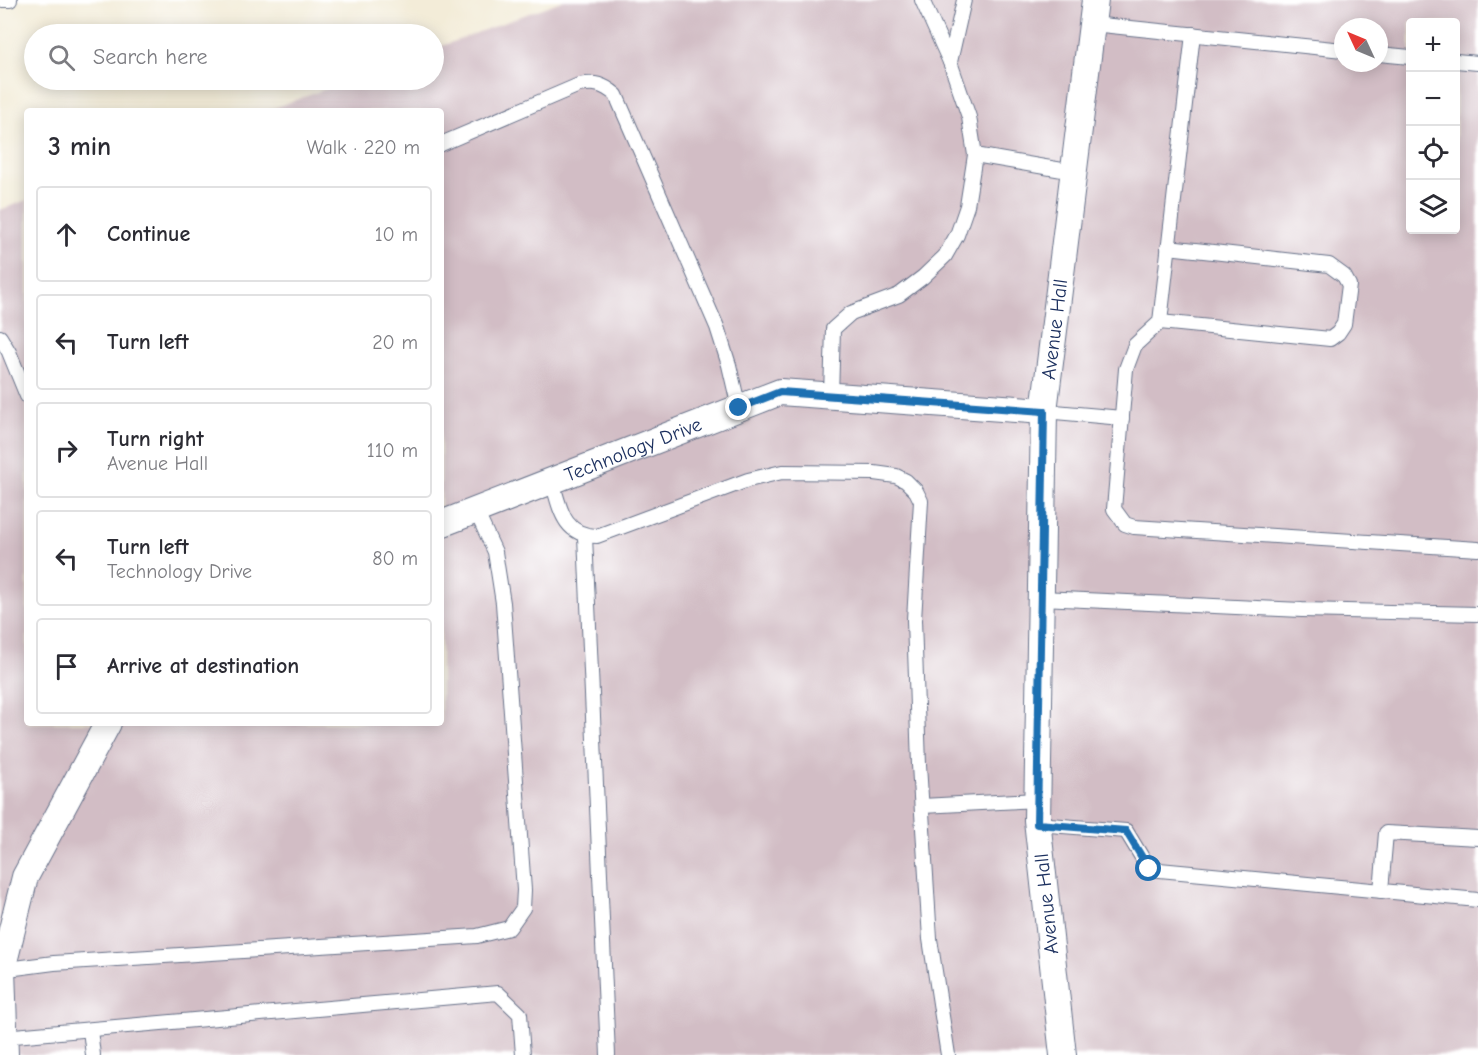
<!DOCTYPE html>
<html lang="en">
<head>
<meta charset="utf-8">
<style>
	:root { --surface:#fff; --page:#f7f7f7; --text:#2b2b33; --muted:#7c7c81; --line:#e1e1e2 }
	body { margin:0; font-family:"Comic Neue",sans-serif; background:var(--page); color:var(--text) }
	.controls { position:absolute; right:18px; top:18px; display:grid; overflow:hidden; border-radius:6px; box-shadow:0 3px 15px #0003 }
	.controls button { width:54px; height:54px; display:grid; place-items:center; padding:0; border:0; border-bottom:2px solid var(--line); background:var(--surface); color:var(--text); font:30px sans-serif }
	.compass { position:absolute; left:1334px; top:18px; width:54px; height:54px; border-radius:50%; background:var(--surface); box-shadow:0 3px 15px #0003; rotate:314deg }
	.stop { position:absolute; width:18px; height:18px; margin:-14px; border:4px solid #1f6fb2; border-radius:50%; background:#fff }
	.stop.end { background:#1f6fb2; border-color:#fff; box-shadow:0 2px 6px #0008 }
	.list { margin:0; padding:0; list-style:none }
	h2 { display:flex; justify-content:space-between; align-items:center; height:78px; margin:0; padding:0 24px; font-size:26px }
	h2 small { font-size:20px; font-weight:400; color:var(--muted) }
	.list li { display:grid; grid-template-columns:39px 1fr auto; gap:18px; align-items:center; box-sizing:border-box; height:96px; margin:0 12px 12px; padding:0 12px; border:2px solid var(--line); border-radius:6px }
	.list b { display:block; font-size:22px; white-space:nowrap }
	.list p { margin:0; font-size:20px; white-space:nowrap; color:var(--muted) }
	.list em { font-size:20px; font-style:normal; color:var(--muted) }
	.icon { flex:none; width:33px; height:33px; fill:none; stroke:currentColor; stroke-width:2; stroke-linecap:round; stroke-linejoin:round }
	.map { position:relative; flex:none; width:1478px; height:1055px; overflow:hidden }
	.search { position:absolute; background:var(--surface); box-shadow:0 3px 15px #0003; left:24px; top:24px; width:420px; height:66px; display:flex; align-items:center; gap:15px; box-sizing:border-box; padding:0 21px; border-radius:33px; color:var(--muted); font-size:22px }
	.panel { position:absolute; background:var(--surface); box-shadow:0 3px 15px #0003; left:24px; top:108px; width:420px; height:618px; border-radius:6px }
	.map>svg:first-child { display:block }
	.industrial { fill:#d2bdc5; fill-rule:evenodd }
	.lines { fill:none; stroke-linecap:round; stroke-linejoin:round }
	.lane-casing { stroke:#677189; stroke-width:16 }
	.street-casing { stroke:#677189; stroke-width:28 }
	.lane { stroke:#fff; stroke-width:14 }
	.street { stroke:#fff; stroke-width:26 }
	.route { stroke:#1f6fb2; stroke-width:8 }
	.labels { text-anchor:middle; stroke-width:6; stroke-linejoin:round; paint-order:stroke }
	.street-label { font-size:20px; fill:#1b2f5e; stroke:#fff }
</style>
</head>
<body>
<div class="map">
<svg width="1478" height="1055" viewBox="0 0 1478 1055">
	<rect width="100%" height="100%" fill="#fff"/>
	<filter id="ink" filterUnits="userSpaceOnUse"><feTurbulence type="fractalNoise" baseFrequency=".0167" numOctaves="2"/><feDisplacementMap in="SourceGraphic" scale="12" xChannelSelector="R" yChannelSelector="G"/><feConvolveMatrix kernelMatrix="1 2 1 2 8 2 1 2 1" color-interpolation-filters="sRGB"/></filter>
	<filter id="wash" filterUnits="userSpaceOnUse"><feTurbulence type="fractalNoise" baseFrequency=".008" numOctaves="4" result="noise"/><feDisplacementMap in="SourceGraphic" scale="24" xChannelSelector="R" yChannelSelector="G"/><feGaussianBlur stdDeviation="1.35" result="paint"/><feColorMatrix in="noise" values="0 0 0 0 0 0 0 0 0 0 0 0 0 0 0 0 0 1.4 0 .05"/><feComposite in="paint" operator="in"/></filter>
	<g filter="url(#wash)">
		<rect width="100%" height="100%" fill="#f3ecd8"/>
		<path class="industrial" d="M564,0H1478V1055H0V210L27,200V723H441V111H266L350,80H434V49ZM1410,22H1456V230H1410ZM1343,27H1379V63H1343Z"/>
	</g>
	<g filter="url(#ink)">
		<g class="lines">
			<g class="lane-casing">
				<g id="lane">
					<polyline points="0,0 10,0"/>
					<polyline points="922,0 950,62"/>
					<polyline points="1092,24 1343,50"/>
					<polyline points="1193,34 1160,322 1135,345 1126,369 1114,509 1125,524 1134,527 1478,549"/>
					<polyline points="1379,54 1410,57"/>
					<polyline points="1456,61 1478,63"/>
					<path d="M441,144L579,85C595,82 603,84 616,95L717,327L729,365L739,408"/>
					<polyline points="975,155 1074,172"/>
					<polyline points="1160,322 1330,339 1338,333 1344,324 1349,285 1344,276 1329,265 1168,247"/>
					<polyline points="0,337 9,352 27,396"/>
					<polyline points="831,395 833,329 851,313 899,295 923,277 945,256 957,235 967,206 975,155 969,117 950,62 964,0"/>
					<polyline points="1044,411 1122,418"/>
					<path d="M552,481C560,508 563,536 597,536L748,480L782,472L874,473L896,476L906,481L916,491L921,501L914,620L919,765L930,939L948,1055"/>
					<polyline points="585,536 608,1055"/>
					<polyline points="1041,598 1302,610 1478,614"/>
					<polyline points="922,806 1037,800"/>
					<polyline points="1037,824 1126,831 1149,869 1478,900"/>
					<polyline points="1381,891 1386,833 1478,838"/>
					<polyline points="0,970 54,963 477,936 509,928 523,908 524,890 503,603 495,552 476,511"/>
					<polyline points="90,1030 93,1055"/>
					<polyline points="3,1037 498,993 520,1014 523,1055"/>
				</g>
			</g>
			<g class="street-casing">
				<g id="street">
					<path id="s1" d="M441,524L780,392L1044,411"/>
					<polyline points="5,1055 2,970 25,877 108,723"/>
					<path id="s2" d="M1063,1055L1037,820L1044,411L1095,0"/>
				</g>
			</g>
			<use href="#lane" class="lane"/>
			<use href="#street" class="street"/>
		</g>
	</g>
	<g class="lines" filter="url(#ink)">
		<polyline class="route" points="739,408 780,392 1044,411 1037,824 1126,831 1149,869"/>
	</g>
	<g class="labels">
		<g class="street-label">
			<text dy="7" stroke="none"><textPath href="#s2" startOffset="728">Avenue Hall</textPath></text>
			<text dy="7" stroke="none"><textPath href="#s1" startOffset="206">Technology Drive</textPath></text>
			<text transform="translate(1046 904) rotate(-96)" y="7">Avenue Hall</text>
		</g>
	</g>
</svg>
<div class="controls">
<button>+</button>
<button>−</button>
<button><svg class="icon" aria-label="locate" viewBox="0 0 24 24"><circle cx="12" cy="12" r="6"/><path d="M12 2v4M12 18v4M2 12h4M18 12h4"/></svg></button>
<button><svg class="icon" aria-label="layers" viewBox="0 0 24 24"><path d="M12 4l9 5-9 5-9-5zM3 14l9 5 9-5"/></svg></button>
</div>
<svg class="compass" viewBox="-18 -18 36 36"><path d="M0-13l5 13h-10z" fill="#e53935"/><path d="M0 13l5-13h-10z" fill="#7c7c81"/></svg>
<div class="stop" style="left:1149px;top:869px"></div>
<div class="stop end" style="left:739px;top:408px"></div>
<div class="search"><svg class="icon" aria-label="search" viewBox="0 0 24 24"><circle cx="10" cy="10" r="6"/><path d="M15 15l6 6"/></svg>Search here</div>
<section class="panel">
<h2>3 min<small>Walk · 220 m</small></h2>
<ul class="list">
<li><svg class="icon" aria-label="ahead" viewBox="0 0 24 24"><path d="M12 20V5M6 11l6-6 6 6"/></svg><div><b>Continue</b></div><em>10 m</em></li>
<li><svg class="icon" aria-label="left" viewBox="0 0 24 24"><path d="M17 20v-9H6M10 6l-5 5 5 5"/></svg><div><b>Turn left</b></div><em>20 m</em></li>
<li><svg class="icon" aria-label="right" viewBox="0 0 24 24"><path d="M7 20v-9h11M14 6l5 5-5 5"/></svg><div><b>Turn right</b><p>Avenue Hall</p></div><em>110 m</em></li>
<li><svg class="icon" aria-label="left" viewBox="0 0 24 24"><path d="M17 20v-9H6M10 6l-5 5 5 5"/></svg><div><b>Turn left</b><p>Technology Drive</p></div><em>80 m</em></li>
<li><svg class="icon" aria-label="arrive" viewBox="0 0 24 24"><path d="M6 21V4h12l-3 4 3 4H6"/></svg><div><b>Arrive at destination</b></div></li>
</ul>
</section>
</div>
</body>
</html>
